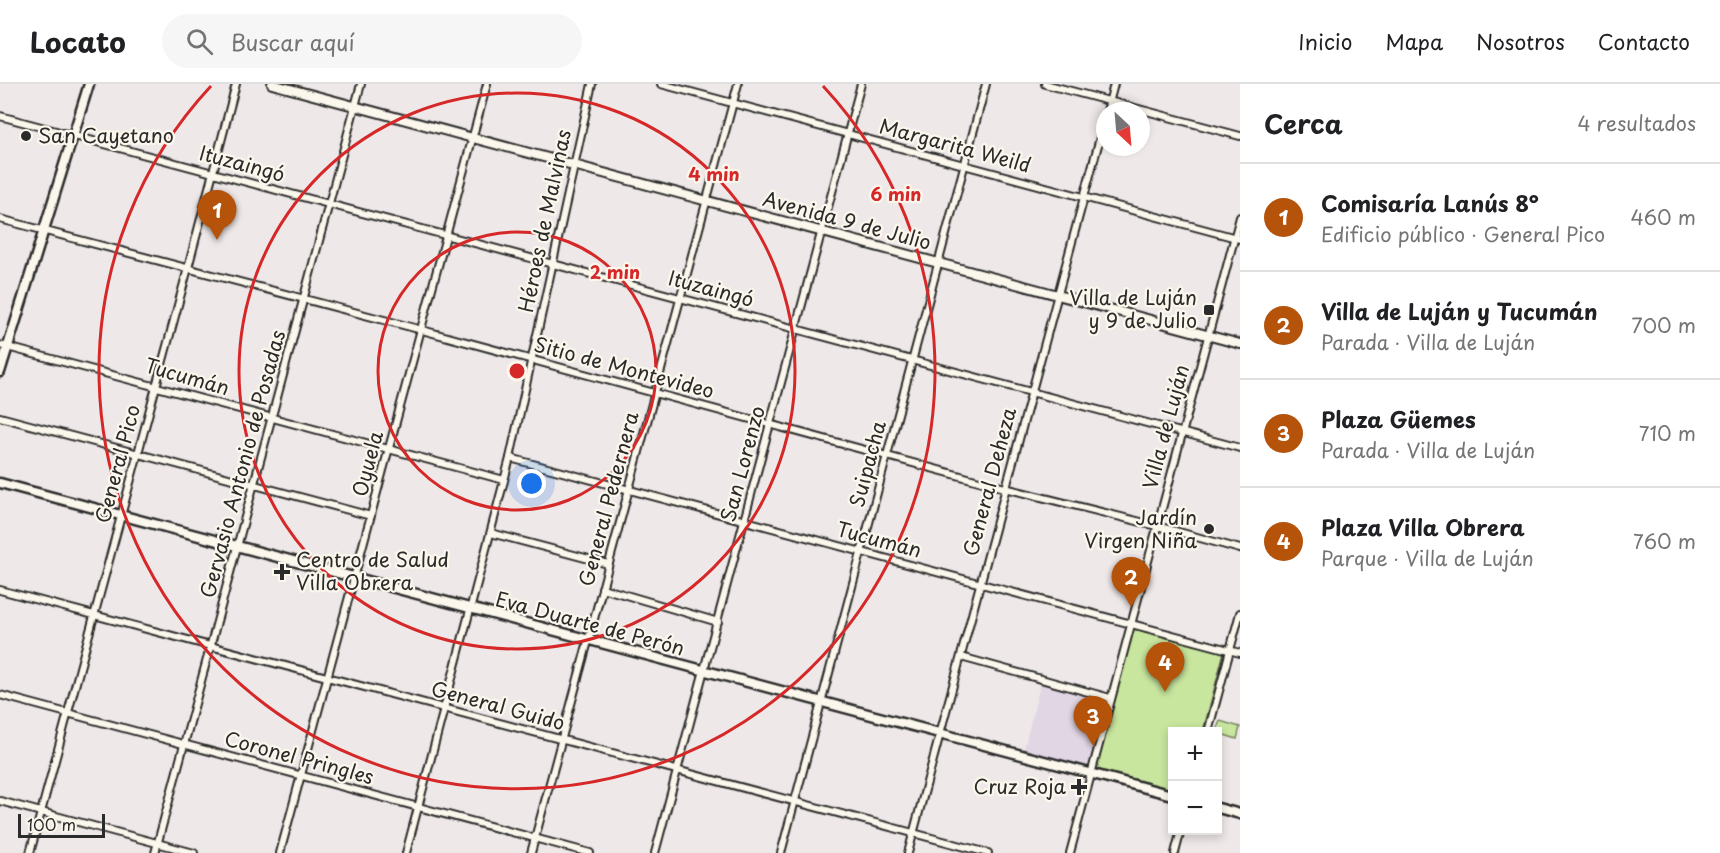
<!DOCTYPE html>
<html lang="es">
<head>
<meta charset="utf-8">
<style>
	:root { --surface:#fff; --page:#f6f6f6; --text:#202124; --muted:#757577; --line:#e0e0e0; --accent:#b45309 }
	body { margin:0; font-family:"Playpen Sans",sans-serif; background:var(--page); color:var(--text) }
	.controls { position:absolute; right:18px; bottom:18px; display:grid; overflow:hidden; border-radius:0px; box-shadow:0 3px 9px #0003 }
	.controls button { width:54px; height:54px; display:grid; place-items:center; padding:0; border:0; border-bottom:2px solid var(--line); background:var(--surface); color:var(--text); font:30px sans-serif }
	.compass { position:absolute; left:1096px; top:18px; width:54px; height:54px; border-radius:50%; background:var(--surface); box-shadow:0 3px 9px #0003; rotate:154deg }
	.scale { position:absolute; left:18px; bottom:15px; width:87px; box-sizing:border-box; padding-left:6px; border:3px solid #2b2b2b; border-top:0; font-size:16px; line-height:21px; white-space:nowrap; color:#2b2b2b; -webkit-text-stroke:4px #fbf7ec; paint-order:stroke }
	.you { position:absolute; left:532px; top:400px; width:21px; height:21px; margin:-15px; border:4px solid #fff; border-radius:50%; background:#1a73e8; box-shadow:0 0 0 9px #1a73e833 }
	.badge { display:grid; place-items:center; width:39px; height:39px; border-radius:50%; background:var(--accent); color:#fff; font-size:20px; font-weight:700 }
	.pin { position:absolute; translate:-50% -50px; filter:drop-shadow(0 2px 3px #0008) }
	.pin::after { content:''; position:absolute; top:32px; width:21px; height:18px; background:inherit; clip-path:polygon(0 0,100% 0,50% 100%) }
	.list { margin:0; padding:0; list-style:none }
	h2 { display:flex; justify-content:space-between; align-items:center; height:78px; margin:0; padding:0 24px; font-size:26px }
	h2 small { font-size:20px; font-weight:400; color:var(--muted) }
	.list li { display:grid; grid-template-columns:39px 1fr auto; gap:18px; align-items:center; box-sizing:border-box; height:108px; padding:0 24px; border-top:2px solid var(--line) }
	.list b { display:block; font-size:22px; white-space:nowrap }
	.list p { margin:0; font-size:20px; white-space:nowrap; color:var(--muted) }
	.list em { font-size:20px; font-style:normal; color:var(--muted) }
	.icon { flex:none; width:33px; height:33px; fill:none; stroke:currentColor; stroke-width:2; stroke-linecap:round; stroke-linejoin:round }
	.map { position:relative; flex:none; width:1240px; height:769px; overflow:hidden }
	header { display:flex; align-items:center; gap:36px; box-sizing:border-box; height:84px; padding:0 30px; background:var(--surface); border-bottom:2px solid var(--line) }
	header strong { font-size:28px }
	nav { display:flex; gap:33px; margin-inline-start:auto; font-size:21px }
	.search { width:420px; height:54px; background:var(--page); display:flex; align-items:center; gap:15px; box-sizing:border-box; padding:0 21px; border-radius:33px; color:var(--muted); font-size:22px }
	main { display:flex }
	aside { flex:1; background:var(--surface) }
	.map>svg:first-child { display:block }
	.built { fill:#e1d6e4 }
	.green { fill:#c8e69e; stroke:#7a8864; stroke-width:1.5 }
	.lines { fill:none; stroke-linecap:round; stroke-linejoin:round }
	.minor-casing { stroke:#2b2b2b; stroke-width:10 }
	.tertiary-casing { stroke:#2b2b2b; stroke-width:12 }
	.secondary-casing { stroke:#2b2b2b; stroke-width:13 }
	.minor { stroke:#fbf7ec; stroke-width:6 }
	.tertiary { stroke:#fbf7ec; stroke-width:8 }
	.secondary { stroke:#fbf7ec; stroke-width:8 }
	.ring { fill:none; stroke:#d62828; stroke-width:3 }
	.poi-dot { fill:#2b2b2b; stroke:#fbf7ec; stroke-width:2 }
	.labels { text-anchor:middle; stroke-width:4.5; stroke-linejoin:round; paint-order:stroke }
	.poi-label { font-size:20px; fill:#2b2b2b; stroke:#fbf7ec; text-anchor:end }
	.street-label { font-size:20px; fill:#2b2b2b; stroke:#fbf7ec }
	.centre { fill:#d62828; stroke:#fbf7ec; stroke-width:3 }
	.ring-label { font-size:18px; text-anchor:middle; font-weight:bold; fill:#d62828; stroke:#fbf7ec; stroke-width:4.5; stroke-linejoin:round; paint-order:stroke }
</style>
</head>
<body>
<header>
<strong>Locato</strong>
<div class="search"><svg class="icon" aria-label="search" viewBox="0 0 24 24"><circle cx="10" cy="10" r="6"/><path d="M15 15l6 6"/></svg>Buscar aquí</div>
<nav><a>Inicio</a><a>Mapa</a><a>Nosotros</a><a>Contacto</a></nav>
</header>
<main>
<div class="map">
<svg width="1240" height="769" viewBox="0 0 1240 769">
	<rect width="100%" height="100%" fill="#efe8e8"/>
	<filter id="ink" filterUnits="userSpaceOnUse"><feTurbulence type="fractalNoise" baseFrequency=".0167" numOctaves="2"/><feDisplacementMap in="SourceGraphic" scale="12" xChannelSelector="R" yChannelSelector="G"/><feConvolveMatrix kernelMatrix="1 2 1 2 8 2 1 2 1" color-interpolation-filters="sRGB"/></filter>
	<g filter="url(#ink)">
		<polygon class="built" points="1041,598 1108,616 1089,686 1023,668"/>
		<g class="green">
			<polygon points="1133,545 1224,568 1203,647 1172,648 1172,706 1096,685"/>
			<polygon points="1220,637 1240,643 1237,655 1218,649 1216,647"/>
		</g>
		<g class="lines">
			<g class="minor-casing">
				<g id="minor">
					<polyline points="661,0 1240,155"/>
					<polyline points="1045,0 1240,52"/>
					<polyline points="1107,27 1114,0"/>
					<polyline points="0,32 1240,364"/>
					<polyline points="0,135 422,246 1005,404 1157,442 1240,465"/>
					<polyline points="0,261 504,396"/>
					<polyline points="0,333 371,432"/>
					<polyline points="510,374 1240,569"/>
					<polyline points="491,449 608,480"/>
					<polyline points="602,504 718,538"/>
					<polyline points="0,506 988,769"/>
					<polyline points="961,573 1110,614"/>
					<polyline points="0,611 590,769"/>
					<polyline points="1208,648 1240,529"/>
					<polyline points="0,717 194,769"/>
					<polyline points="30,769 188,184 236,0"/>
					<polyline points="155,769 361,0"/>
					<polyline points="280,769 487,0"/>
					<polyline points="406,769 510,374 592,0"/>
					<polyline points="531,769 738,0"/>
					<polyline points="655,769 861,0"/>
					<polyline points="781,769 986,0"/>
					<polyline points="908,769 1105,35"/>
					<polyline points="1070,769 1240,133"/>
					<polyline points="1175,769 1181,746"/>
				</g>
			</g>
			<g class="tertiary-casing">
				<polyline id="tertiary" points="272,0 1240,260"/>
			</g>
			<g class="secondary-casing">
				<g id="secondary">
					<polyline points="0,288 89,0"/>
					<polyline points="0,399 1172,711"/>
					<polyline points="1218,724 1240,730"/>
				</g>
			</g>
			<use href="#minor" class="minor"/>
			<use href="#tertiary" class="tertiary"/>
			<use href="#secondary" class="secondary"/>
		</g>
	</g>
	<g class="ring">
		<circle cx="517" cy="287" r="139"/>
		<circle cx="517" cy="287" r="278"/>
		<path d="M823 2A418 418 0 1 1 211 2"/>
	</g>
	<g class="poi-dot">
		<circle cx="26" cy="52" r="6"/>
		<rect x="1203" y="220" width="12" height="12" rx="3"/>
		<circle cx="1209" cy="445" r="6"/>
		<path d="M279 479h6v6h6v6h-6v6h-6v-6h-6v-6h6z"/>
		<path d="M1076 694h6v6h6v6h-6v6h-6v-6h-6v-6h6z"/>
	</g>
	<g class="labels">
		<g class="poi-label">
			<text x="38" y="59" text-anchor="start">San Cayetano</text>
			<text x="1197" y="221">Villa de Luján<tspan x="1197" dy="23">y 9 de Julio</tspan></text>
			<text x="1197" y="441">Jardín<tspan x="1197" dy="23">Virgen Niña</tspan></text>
			<text x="296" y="483" text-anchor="start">Centro de Salud<tspan x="296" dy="23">Villa Obrera</tspan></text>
			<text x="1066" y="710">Cruz Roja</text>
		</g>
		<g class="street-label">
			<text transform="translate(955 62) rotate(15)" y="7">Margarita Weild</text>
			<text transform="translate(242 80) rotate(15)" y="7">Ituzaingó</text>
			<text transform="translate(545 137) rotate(-78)" y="7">Héroes de Malvinas</text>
			<text transform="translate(847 137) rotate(15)" y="7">Avenida 9 de Julio</text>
			<text transform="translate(711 205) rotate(15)" y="7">Ituzaingó</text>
			<text transform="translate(624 284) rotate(15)" y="7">Sitio de Montevideo</text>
			<text transform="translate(187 293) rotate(16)" y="7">Tucumán</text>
			<text transform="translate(1166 343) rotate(-75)" y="7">Villa de Luján</text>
			<text transform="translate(118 380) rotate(-75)" y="7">General Pico</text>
			<text transform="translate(243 380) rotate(-75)" y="7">Gervasio Antonio de Posadas</text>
			<text transform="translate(368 380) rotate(-75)" y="7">Oyuela</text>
			<text transform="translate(743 380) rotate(-75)" y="7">San Lorenzo</text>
			<text transform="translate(868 380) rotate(-75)" y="7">Suipacha</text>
			<text transform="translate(990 398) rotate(-75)" y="7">General Deheza</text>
			<text transform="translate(609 415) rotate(-75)" y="7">General Pedernera</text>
			<text transform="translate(879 456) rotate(15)" y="7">Tucumán</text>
			<text transform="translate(590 540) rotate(15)" y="7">Eva Duarte de Perón</text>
			<text transform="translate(498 622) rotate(15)" y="7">General Guido</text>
			<text transform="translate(299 674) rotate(15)" y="7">Coronel Pringles</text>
		</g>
	</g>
	<circle cx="517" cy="287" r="9" class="centre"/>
	<g class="ring-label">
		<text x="714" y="97">4 min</text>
		<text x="896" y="117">6 min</text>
		<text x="615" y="195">2 min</text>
	</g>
</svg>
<div class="controls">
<button>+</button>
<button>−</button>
</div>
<svg class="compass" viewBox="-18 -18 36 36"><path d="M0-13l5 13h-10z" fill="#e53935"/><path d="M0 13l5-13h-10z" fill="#757577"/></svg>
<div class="scale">100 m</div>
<div class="you"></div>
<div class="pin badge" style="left:217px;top:156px">1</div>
<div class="pin badge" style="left:1131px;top:523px">2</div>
<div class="pin badge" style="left:1093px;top:662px">3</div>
<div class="pin badge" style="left:1165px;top:608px">4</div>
</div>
<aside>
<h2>Cerca<small>4 resultados</small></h2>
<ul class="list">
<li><span class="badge">1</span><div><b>Comisaría Lanús 8°</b><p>Edificio público · General Pico</p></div><em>460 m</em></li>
<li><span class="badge">2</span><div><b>Villa de Luján y Tucumán</b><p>Parada · Villa de Luján</p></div><em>700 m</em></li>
<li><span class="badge">3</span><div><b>Plaza Güemes</b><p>Parada · Villa de Luján</p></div><em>710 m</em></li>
<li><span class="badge">4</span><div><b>Plaza Villa Obrera</b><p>Parque · Villa de Luján</p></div><em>760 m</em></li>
</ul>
</aside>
</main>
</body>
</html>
